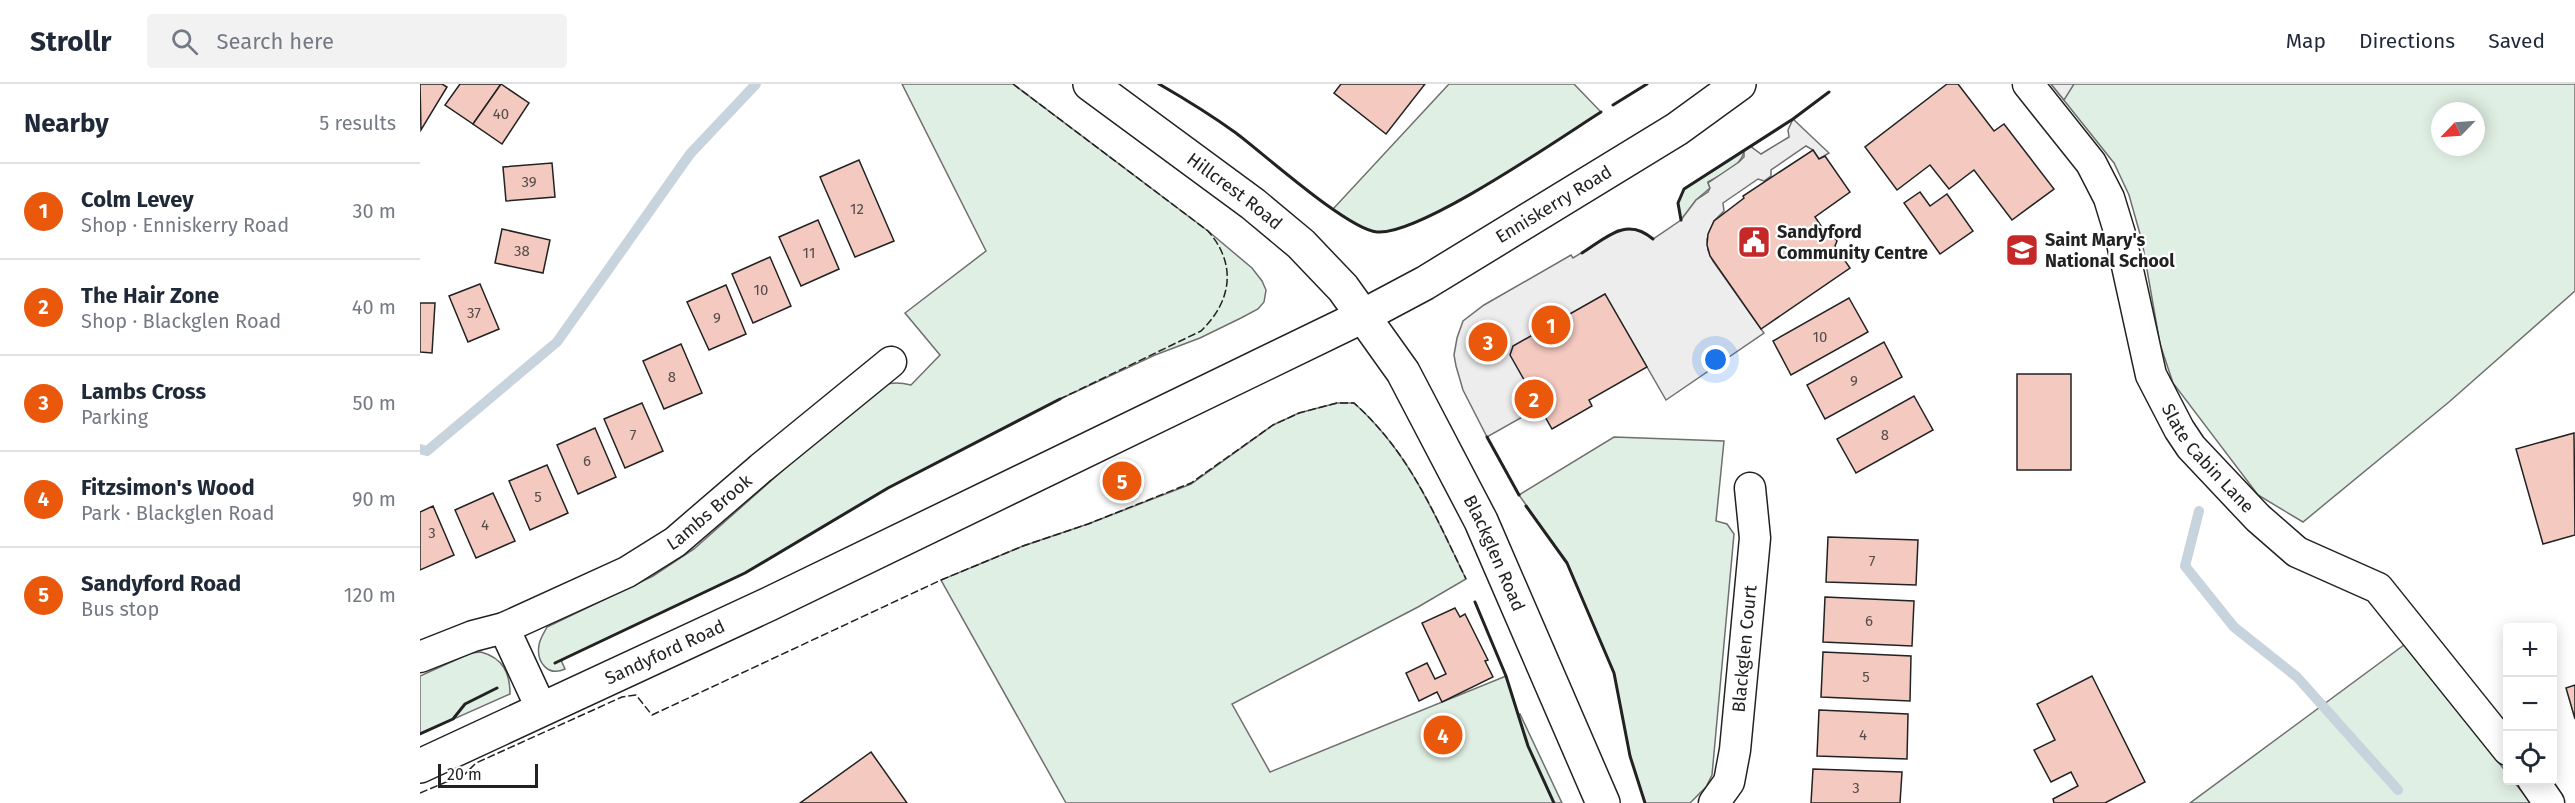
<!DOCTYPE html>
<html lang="en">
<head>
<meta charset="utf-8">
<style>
	:root { --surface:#fff; --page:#f2f2f3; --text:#1f2937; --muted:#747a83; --line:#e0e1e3; --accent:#ea580c }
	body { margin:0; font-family:"Fira Sans",sans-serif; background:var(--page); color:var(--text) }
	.controls { position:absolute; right:18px; bottom:18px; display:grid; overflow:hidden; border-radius:6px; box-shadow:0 3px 15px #0003 }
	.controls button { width:54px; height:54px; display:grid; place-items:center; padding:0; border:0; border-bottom:2px solid var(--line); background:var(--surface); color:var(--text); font:30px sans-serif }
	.compass { position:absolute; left:2011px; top:18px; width:54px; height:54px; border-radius:50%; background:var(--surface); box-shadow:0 3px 15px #0003; rotate:245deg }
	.scale { position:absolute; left:18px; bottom:15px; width:100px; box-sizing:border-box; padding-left:6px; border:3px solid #222; border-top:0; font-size:16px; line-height:21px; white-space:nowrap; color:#222; -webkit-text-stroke:4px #fff; paint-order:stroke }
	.you { position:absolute; left:1296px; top:276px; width:21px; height:21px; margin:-15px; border:4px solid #fff; border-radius:50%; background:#1a73e8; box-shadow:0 0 0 9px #1a73e833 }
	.badge { display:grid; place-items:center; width:39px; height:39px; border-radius:50%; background:var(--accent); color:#fff; font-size:20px; font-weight:700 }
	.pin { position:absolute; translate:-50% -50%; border:3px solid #fff; box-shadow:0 2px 6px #0006 }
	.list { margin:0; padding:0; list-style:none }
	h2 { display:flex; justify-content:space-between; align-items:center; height:78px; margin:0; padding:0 24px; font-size:26px }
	h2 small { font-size:20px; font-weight:400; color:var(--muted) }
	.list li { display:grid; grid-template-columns:39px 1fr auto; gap:18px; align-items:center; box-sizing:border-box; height:96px; padding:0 24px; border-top:2px solid var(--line) }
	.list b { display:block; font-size:22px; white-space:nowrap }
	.list p { margin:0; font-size:20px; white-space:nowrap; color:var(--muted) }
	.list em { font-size:20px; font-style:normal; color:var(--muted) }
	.icon { flex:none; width:33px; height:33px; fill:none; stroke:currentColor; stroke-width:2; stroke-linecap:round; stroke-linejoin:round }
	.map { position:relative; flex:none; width:2155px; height:719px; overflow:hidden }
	header { display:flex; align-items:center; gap:36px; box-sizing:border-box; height:84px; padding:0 30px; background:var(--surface); border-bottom:2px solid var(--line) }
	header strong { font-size:28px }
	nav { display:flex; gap:33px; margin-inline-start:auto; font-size:21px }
	.search { width:420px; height:54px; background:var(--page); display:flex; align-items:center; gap:15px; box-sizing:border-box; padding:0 21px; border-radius:6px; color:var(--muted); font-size:22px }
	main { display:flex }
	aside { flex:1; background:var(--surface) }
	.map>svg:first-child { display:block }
	.green { fill:#e0efe3; stroke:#6f6f6f; stroke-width:1.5; fill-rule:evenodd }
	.parking { fill:#ededed; stroke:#6f6f6f; stroke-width:1.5 }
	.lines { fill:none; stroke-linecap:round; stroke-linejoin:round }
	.stream { stroke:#c7d3dd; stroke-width:10 }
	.building { fill:#f3c9c0; stroke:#222; stroke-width:1.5 }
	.minor-casing { stroke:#222; stroke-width:33 }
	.tertiary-casing { stroke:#222; stroke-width:36 }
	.secondary-casing { stroke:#222; stroke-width:36 }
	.minor { stroke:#fff; stroke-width:30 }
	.tertiary { stroke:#fff; stroke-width:33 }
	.secondary { stroke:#fff; stroke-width:33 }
	.fence { stroke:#222; stroke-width:1.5; stroke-dasharray:8 3; stroke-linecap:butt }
	.wall { stroke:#222; stroke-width:3 }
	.labels { text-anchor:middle; stroke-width:4.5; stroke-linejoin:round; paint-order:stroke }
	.number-label { font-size:15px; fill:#564c4a }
	.street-label { font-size:18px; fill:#222; stroke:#fff }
	.poi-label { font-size:18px; font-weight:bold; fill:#222; stroke:#fff; text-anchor:start }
</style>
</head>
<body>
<header>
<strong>Strollr</strong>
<div class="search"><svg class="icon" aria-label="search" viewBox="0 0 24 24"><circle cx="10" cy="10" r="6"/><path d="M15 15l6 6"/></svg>Search here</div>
<nav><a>Map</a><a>Directions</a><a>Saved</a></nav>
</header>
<main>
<aside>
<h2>Nearby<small>5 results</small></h2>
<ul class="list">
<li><span class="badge">1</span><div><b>Colm Levey</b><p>Shop · Enniskerry Road</p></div><em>30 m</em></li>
<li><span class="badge">2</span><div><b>The Hair Zone</b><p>Shop · Blackglen Road</p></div><em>40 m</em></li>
<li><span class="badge">3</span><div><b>Lambs Cross</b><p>Parking</p></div><em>50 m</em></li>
<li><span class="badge">4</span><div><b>Fitzsimon's Wood</b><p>Park · Blackglen Road</p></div><em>90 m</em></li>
<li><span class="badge">5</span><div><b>Sandyford Road</b><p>Bus stop</p></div><em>120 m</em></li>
</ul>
</aside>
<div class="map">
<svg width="2155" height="719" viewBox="0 0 2155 719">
	<rect width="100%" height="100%" fill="#fff"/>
	<g class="green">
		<path d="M482,0H593L788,147L832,184L842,197L846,206L844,218L838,225L821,234L780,254L735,271L640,315L468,404L325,489L141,576L145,585C128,593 116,578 119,561C120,554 124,549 127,543L233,492L274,465L451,308C465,299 474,297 491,301L520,271L485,229L566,167Z"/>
		<path d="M1029,0H1154L1181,28C1140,54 999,152 957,148C942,147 926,133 913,125Z"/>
		<path d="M1631,0H2155V207L2029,318L1883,438L1838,411L1753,299L1740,260L1722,157L1709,111L1694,79ZM2020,27H2056V63H2020Z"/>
		<path d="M1324,66C1323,82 1300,91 1288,98L1290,104L1276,116L1261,136L1258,119L1264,105Z"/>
		<path d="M917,319H934C989,368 1014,429 1046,495L998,523L812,620L850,688L1086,592L1098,630H1100L1142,719H646L521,496L603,462L668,440L771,400L853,341L879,329Z"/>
		<polygon points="1194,353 1304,357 1296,437 1307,440 1314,450 1292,691 1286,703 1270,719 1225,719 1210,672 1194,589 1147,479 1099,411"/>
		<polygon points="1984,561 2087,689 2088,696 2093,697 2112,719 1770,719"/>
		<path d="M61,568C83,574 90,589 90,610L0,650V592L51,569Z"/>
	</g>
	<g class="parking">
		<polygon points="1631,0 1654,0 1644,16"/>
		<polygon points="1373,35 1409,69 1399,75 1393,66 1386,62 1351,86 1351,92 1344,97 1338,95 1303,119 1304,127 1294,137 1287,155 1288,166 1293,177 1344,249 1246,316 1185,210 1093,263 1120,323 1067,353 1043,306 1036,282 1034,271 1037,254 1043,237 1064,221 1151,171 1153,174 1198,146 1216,145 1233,155 1261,136 1276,116 1288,108 1290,104 1288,99 1319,78 1324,73 1324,66 1330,62 1341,70 1369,53 1368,46"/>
	</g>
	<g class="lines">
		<g class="stream">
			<polyline points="0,365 7,367 137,258 270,70 336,0"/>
			<polyline points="1779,427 1765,482 1814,543 1877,593 1978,706"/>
		</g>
	</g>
	<g class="building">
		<polygon points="0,0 22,0 27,3 1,46"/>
		<polygon points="40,0 81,0 53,40 25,21"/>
		<polygon points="81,0 109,19 82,60 53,40"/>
		<polygon points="921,0 1005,0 966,50 914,9"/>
		<polygon points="1527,0 1538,0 1574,47 1584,40 1634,105 1592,136 1554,86 1529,105 1510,81 1477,106 1445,63"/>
		<polygon points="1393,66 1399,75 1405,72 1430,108 1395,133 1408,152 1411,151 1415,154 1417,157 1415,162 1430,184 1341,245 1290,172 1287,161 1288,150 1294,137 1324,114 1323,112"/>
		<polygon points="439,76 474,157 435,173 400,93"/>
		<polygon points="132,79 135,113 86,117 83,83"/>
		<polygon points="1500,108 1510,122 1527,110 1553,147 1520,170 1484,119"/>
		<polygon points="398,136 419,185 381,202 359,153"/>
		<polygon points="82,145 130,156 123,189 75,179"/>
		<polygon points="350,173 371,222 333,239 312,190"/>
		<polygon points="60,200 79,245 48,258 29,212"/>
		<polygon points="306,201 326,250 289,266 267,218"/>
		<polygon points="1185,210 1227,283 1169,316 1172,322 1132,345 1090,271 1093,262"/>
		<polygon points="1429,214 1448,248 1371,291 1353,257"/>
		<polygon points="0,219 15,219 12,269 0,268"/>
		<polygon points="1464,258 1482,293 1405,335 1387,301"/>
		<polygon points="261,260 282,309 244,325 223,277"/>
		<rect x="1597" y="290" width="54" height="96"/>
		<polygon points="1494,312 1513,346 1436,389 1417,355"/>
		<polygon points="222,319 243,367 205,384 184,335"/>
		<polygon points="175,344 196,393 158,410 137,361"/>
		<polygon points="2154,349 2155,451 2123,460 2096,365"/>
		<polygon points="127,381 148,429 110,446 89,397"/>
		<polygon points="73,409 95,457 56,474 35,426"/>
		<polygon points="13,422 34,471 0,486 0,428"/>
		<polygon points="1408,453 1498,456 1496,501 1406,498"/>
		<polygon points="1405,513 1494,517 1492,562 1403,558"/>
		<polygon points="1035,524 1040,533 1045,530 1068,576 1065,577 1073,593 1022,618 1017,608 999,617 986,589 1007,579 1015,595 1026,590 1002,539"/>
		<polygon points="1403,568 1491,572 1490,617 1401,613"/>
		<polygon points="1672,592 1725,698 1685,719 1634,719 1633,715 1658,702 1651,688 1631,698 1614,666 1635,656 1617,620"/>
		<polygon points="2155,601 2155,635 2146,604"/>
		<polygon points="1399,626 1488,630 1487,675 1397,672"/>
		<polygon points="451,668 487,719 380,719"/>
		<polygon points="1393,685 1482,688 1480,719 1391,719"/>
	</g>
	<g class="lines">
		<g class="minor-casing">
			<g id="minor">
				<path id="s1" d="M1608,0L1671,79L1689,114L1700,150L1731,291L1759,345L1771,363L1838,434L1877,468L1958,504L2088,666"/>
				<polyline points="84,544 122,626"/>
				<path id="s2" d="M0,573L53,552L84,544L207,488L255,458L341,384L471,278"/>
				<polyline points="2113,696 2129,719"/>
				<path id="s3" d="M1294,719L1309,698L1315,666L1335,454L1330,404"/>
			</g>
		</g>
		<g class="tertiary-casing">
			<g id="tertiary">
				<path id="s4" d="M670,0L833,120L881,160L923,204L983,288L1061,437L1183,719"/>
			</g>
		</g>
		<g class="secondary-casing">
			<g id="secondary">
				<path id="s5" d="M0,682L349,520L943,232L1005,199L1257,45L1319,0"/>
			</g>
		</g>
		<use href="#minor" class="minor"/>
		<use href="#tertiary" class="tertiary"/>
		<use href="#secondary" class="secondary"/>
		<g class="fence">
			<path d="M593,0L788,147C817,180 812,217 781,247L640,315"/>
			<path d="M0,709L45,690L56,679L202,613L216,611L232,631L521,496L603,462L668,440L771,399L853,341L879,329L917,319H934C989,368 1014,429 1046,495"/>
		</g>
		<g class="wall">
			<path d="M739,0C765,15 791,31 816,49C844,70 927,145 957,148C999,152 1140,54 1181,28"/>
			<polyline points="1193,21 1227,0"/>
			<polyline points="1261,136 1258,119 1264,105 1373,35 1409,8"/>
			<path d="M1162,169C1186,154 1206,132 1233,155"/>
			<polyline points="1067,353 1099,411"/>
			<polyline points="1106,422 1147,479 1194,589 1210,672 1225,719"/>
			<polyline points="1055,518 1086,592 1108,662 1134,719"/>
			<polyline points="135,579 325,489 468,404 640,315"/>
			<polyline points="0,650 33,635 45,620 77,604"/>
		</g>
	</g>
	<defs>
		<g id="civic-square" transform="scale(1.725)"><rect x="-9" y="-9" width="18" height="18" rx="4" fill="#c62828" stroke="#fff"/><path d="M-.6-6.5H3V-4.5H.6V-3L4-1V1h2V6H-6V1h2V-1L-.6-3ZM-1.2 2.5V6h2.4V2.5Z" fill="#fff"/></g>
		<g id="school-square" transform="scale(1.725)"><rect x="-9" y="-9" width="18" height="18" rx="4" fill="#c62828" stroke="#fff"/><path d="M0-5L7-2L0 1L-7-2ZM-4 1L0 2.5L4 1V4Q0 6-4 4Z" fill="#fff"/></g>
	</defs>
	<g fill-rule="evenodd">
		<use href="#civic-square" x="1334" y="158"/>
		<use href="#school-square" x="1602" y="166"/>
	</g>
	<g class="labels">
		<g class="number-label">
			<text x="81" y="35">40</text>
			<text x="109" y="103">39</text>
			<text x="437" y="130">12</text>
			<text x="102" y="172">38</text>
			<text x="389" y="174">11</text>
			<text x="341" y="211">10</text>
			<text x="54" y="234">37</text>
			<text x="297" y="239">9</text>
			<text x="1400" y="258">10</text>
			<text x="252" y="298">8</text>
			<text x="1434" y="302">9</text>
			<text x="213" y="356">7</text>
			<text x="1465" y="356">8</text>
			<text x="167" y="382">6</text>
			<text x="118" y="418">5</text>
			<text x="65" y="446">4</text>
			<text x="12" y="454">3</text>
			<text x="1452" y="482">7</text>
			<text x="1449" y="542">6</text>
			<text x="1446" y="598">5</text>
			<text x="1443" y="656">4</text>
			<text x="1436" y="709">3</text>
		</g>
		<g class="street-label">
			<text dy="6" stroke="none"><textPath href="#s4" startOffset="180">Hillcrest Road</textPath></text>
			<text dy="6" stroke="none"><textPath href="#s5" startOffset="1266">Enniskerry Road</textPath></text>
			<text dy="6" stroke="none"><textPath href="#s1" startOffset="424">Slate Cabin Lane</textPath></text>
			<text dy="6" stroke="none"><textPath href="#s2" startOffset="326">Lambs Brook</textPath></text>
			<text dy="6" stroke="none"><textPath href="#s4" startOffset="632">Blackglen Road</textPath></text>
			<text dy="6" stroke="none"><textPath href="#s3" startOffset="160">Blackglen Court</textPath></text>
			<text dy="6" stroke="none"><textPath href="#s5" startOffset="270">Sandyford Road</textPath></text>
		</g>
		<g class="poi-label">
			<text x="1357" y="154">Sandyford<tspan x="1357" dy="21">Community Centre</tspan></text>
			<text x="1625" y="162">Saint Mary's<tspan x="1625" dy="21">National School</tspan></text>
		</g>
	</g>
</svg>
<div class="controls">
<button>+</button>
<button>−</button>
<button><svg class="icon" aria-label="locate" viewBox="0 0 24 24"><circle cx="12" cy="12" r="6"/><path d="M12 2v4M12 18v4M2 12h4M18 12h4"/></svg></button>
</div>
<svg class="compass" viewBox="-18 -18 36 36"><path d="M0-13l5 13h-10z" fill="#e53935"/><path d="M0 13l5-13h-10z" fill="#747a83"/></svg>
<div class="scale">20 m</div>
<div class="you"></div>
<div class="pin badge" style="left:1131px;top:241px">1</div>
<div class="pin badge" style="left:1114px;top:315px">2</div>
<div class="pin badge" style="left:1068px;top:258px">3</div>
<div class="pin badge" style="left:1023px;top:651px">4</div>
<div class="pin badge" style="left:702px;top:397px">5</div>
</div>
</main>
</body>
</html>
